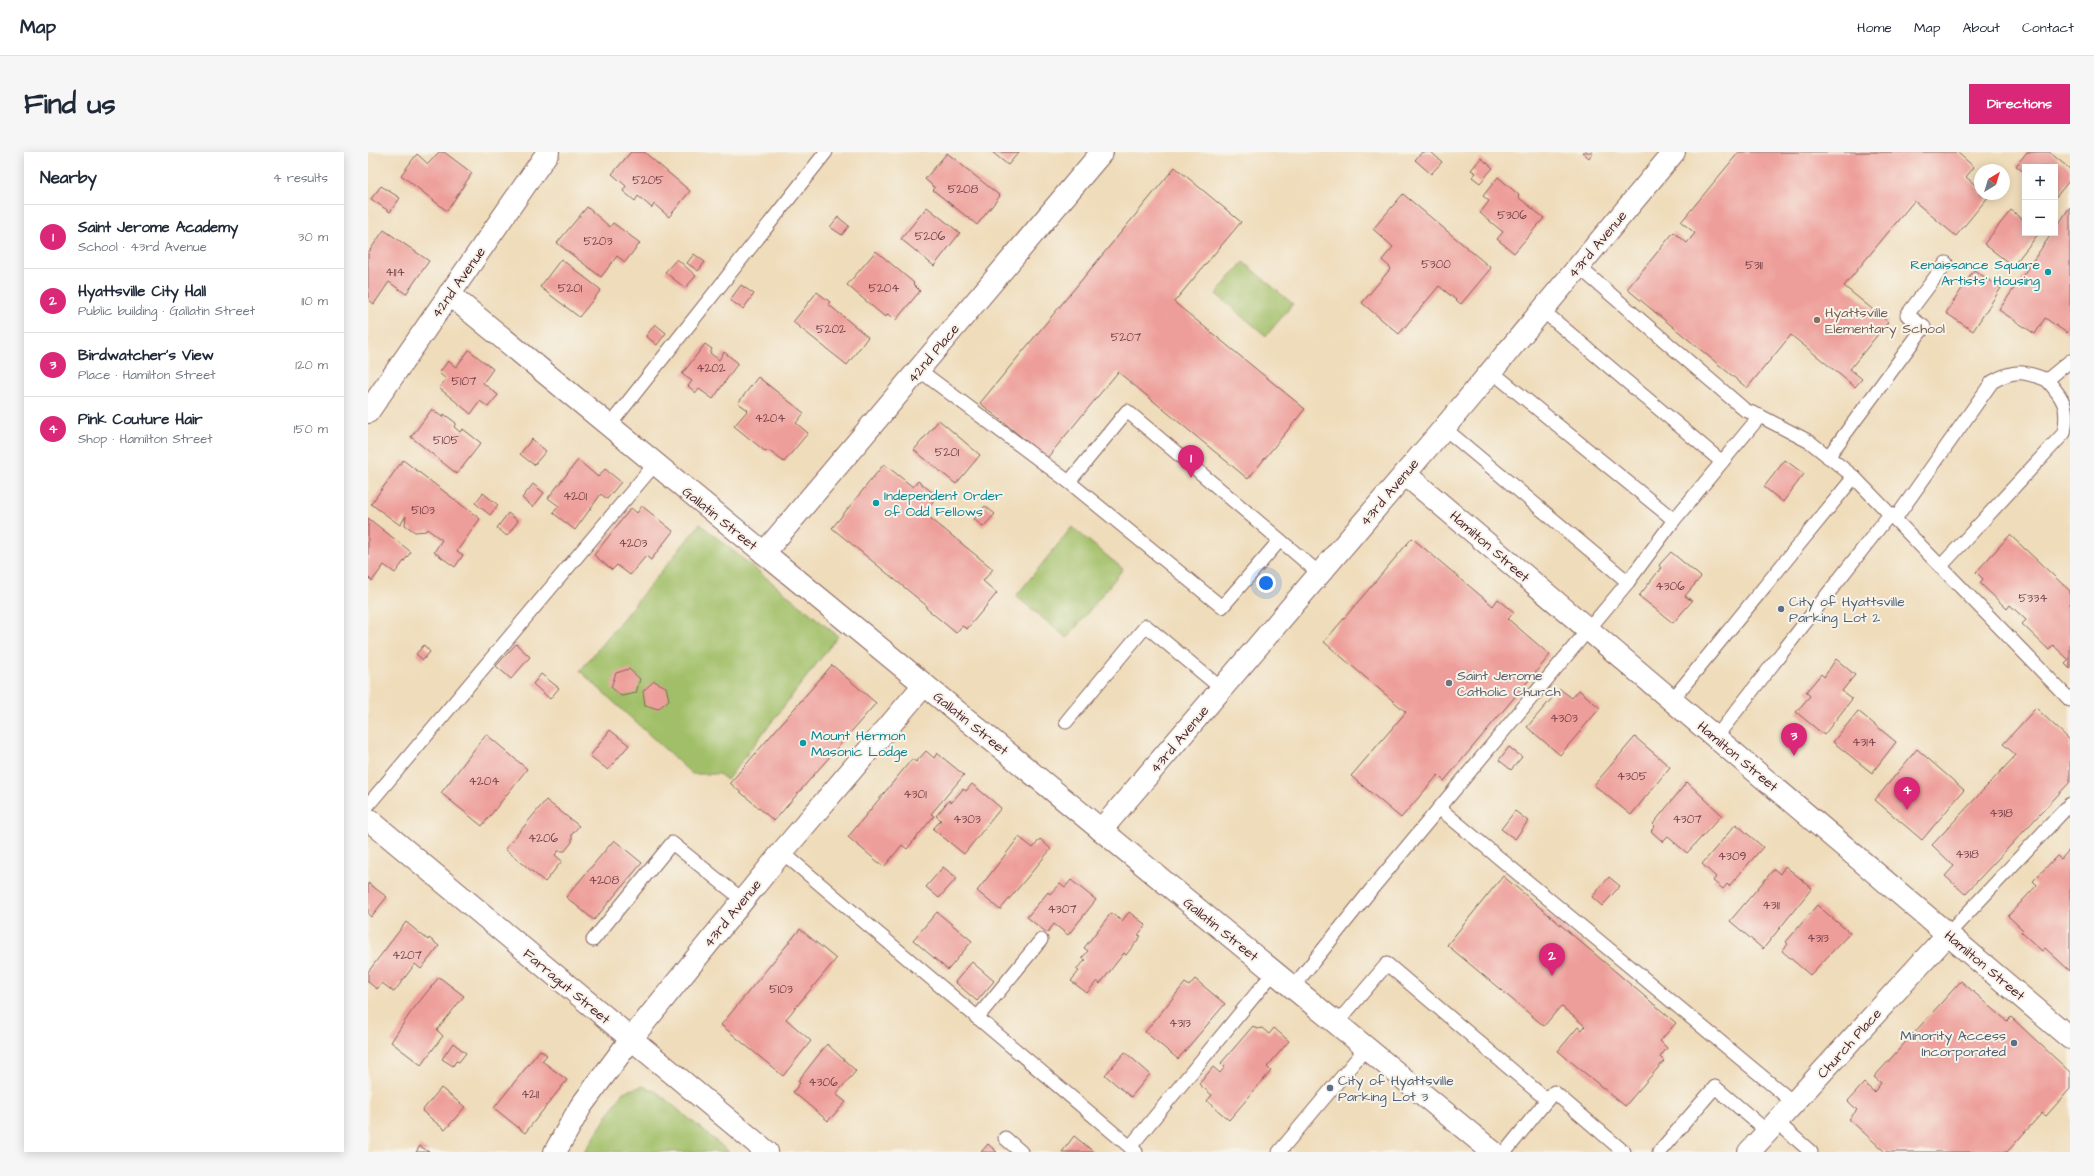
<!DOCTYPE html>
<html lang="en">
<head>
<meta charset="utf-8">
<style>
	:root { --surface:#fff; --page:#f6f6f7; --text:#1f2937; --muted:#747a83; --line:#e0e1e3; --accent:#db2777 }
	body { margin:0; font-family:"Architects Daughter",sans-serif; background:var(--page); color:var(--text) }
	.controls { position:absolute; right:12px; top:12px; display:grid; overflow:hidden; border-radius:0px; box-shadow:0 2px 10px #0003 }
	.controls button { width:36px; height:36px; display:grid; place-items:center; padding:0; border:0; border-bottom:1px solid var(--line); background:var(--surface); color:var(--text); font:20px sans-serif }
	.compass { position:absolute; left:1606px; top:12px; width:36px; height:36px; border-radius:50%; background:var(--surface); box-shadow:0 2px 10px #0003; rotate:38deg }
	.you { position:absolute; left:898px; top:431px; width:14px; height:14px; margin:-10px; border:3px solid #fff; border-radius:50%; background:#1a73e8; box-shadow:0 0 0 6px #1a73e833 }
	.badge { display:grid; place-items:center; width:26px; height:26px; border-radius:50%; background:var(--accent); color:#fff; font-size:13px; font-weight:700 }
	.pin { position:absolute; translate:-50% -33px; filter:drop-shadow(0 1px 2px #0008) }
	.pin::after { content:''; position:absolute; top:21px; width:14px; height:12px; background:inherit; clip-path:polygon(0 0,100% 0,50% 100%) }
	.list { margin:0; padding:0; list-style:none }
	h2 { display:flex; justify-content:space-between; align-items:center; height:52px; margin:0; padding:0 16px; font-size:17px }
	h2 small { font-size:13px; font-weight:400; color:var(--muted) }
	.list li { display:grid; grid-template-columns:26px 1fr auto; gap:12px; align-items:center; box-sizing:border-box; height:64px; padding:0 16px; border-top:1px solid var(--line) }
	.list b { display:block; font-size:15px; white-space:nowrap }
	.list p { margin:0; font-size:13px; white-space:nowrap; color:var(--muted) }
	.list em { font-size:13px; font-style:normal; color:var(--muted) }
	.map { position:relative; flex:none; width:1702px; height:1000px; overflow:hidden; border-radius:0px }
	header { display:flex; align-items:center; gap:24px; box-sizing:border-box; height:56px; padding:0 20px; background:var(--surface); border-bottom:1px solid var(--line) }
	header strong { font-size:19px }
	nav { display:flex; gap:22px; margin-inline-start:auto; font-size:14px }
	.intro { display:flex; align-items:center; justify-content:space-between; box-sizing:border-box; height:96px; padding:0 24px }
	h1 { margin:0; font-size:28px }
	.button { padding:10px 18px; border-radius:0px; background:var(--accent); color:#fff; font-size:14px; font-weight:700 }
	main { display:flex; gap:24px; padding:0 24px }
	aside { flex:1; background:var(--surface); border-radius:0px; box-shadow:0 2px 10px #0003 }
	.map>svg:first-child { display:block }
	.green { fill:#a1bf67; stroke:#766f49 }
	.building { fill:#ee9e9a }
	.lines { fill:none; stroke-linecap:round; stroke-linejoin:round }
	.lane-casing { stroke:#84615d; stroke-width:15 }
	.street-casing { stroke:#84615d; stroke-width:24 }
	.secondary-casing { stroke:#84615d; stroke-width:24 }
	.lane { stroke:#fff; stroke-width:13 }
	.street { stroke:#fff; stroke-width:22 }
	.secondary { stroke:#fff; stroke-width:22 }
	.culture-dot { fill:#0f9aa8; stroke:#f7f3e8; stroke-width:1.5 }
	.education-dot { fill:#8d6e63; stroke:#f7f3e8; stroke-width:1.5 }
	.service-dot { fill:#5c6f8a; stroke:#f7f3e8; stroke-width:1.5 }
	.worship-dot { fill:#6b7280; stroke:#f7f3e8; stroke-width:1.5 }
	.labels { text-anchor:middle; stroke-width:4; stroke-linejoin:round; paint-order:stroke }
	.number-label { font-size:12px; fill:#733f47 }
	.street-label { font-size:14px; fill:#4a1f2b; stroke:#f7f3e8 }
	.culture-label { font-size:14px; fill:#0d838f; stroke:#f7f3e8; text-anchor:start }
	.education-label { font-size:14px; fill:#785e54; stroke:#f7f3e8; text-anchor:start }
	.service-label { font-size:14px; fill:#4e5e75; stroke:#f7f3e8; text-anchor:start }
	.worship-label { font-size:14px; fill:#5b616d; stroke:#f7f3e8; text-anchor:start }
</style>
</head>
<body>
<header>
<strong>Map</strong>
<nav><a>Home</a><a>Map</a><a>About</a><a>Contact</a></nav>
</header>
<div class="intro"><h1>Find us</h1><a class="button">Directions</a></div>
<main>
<aside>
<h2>Nearby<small>4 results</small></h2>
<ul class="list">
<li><span class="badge">1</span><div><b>Saint Jerome Academy</b><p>School · 43rd Avenue</p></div><em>30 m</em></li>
<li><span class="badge">2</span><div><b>Hyattsville City Hall</b><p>Public building · Gallatin Street</p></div><em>110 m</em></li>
<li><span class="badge">3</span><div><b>Birdwatcher's View</b><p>Place · Hamilton Street</p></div><em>120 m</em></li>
<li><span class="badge">4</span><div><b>Pink Couture Hair</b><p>Shop · Hamilton Street</p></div><em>150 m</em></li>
</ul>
</aside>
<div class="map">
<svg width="1702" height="1000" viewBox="0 0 1702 1000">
	<rect width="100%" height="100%" fill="#f7f3e8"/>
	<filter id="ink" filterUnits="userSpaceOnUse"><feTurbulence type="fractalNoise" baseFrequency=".025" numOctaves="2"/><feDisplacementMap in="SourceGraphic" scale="8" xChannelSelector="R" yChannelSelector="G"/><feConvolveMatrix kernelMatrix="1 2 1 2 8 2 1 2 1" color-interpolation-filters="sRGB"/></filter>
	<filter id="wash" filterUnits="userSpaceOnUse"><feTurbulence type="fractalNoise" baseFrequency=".012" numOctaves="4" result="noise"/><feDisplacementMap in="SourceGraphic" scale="16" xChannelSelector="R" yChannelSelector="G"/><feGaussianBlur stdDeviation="0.9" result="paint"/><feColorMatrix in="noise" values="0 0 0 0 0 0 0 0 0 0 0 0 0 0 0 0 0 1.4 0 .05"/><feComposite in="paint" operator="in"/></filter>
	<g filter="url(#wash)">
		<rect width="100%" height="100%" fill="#efdcba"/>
		<g class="green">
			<polygon points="875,110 925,152 898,184 848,142"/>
			<polygon points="332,372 470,484 359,628 351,622 324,622 212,519"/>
			<polygon points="704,375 755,417 699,486 648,444"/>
			<polygon points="275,934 289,940 361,1000 216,1000 255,940"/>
		</g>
		<g id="blocks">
			<g class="building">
				<polygon points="71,0 76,0 104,21 79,59 33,23 49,2 60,12"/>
				<polygon points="263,0 276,0 322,39 301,65 286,52 284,56 270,44 267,49 255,39 258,34 244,22"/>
				<polygon points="624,0 651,0 640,13"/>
				<polygon points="1054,0 1063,0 1074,10 1063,22 1047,8"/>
				<polygon points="1214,0 1225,0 1221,6"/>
				<polygon points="1371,0 1589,0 1606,15 1598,25 1612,37 1612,42 1618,42 1621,44 1588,84 1546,49 1476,134 1520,170 1482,217 1494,227 1487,235 1423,183 1379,236 1259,137 1306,80 1319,91 1327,81 1313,70"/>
				<polygon points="1659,0 1681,0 1702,17 1702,28 1687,46 1687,15 1657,15 1657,21 1648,14"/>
				<polygon points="579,1 632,44 609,73 565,38 567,36 557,27"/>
				<polygon points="1113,6 1125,16 1112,31 1104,25 1108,21 1103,18"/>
				<polygon points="807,15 873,70 806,150 937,257 880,327 750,220 679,306 612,251"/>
				<polygon points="1130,25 1151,43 1150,45 1176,66 1146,101 1129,87 1135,80 1112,61 1121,49 1115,44"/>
				<polygon points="13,34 32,46 22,60 3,47"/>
				<polygon points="1035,42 1123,116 1093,152 1071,134 1031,182 994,151 1023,116 1014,108 1025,95 1005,77"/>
				<polygon points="219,55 242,75 245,71 272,91 257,110 249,104 233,125 189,91"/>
				<polygon points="559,55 592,81 566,114 533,87"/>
				<polygon points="1702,55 1702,176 1699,181 1677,166 1667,182 1631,158 1684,81 1687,81 1687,77"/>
				<polygon points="1643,58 1657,69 1657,81 1671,81 1645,114 1616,92"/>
				<polygon points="470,65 481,74 474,83 462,75"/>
				<polygon points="16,78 61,109 38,142 21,130 6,152 0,147 0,101"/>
				<polygon points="508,99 546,131 545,132 552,139 527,169 520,162 517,165 479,133"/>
				<polygon points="326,102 337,110 330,119 319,111"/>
				<polygon points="193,107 233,138 211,165 172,135"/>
				<polygon points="309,107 328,124 317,136 297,120"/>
				<polygon points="1606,118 1633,136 1605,179 1578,161"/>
				<polygon points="373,133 386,142 375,157 362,148"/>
				<polygon points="449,140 462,150 460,152 500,185 479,213 425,170"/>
				<polygon points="287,172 298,181 289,193 278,184"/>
				<polygon points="337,192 344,197 342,201 351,208 356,200 370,211 345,247 331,237 328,241 320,234 324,229 314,222"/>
				<polygon points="101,198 125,217 115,231 130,243 120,255 112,249 103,262 71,236 78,227 71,221 80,209 88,215"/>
				<polygon points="390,225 436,261 428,271 440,281 416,310 400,298 398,300 366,274 380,258 370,251"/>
				<polygon points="64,257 74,265 76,262 88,271 86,275 92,280 95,277 113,291 89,322 43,285"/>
				<polygon points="571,268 612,303 588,332 546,298"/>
				<polygon points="164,287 178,299 166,313 152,302"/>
				<polygon points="35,308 112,367 89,399 95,403 87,415 66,400 74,388 59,377 58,379 47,380 37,373 38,364 32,373 3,352"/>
				<polygon points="210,308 230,325 237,317 253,330 239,347 233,342 207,378 185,361 191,354 180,346"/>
				<polygon points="1417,308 1436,322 1415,350 1396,335"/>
				<polygon points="516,312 545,335 550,329 569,344 556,361 625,417 615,429 629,441 599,477 594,474 588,481 558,456 559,454 464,376"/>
				<polygon points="165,332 176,341 165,355 154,346"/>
				<polygon points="115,341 130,353 122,363 107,351"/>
				<polygon points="274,354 305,379 283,408 278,404 262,423 249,413 244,418 226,403 263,356 269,361"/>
				<polygon points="617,354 627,362 615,375 606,367"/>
				<polygon points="140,361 150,369 139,384 129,376"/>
				<polygon points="0,366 43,400 27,421 16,413 4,429 0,425"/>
				<polygon points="1642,383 1702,439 1702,517 1697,512 1701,508 1685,493 1681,498 1654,472 1658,468 1642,453 1639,457 1612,431 1615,427 1608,420"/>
				<polygon points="1044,386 1125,454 1130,447 1146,460 1140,467 1182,503 1076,629 1070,623 1033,666 983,624 1038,560 956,490"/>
				<polygon points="1303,400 1333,425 1317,444 1324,449 1305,471 1271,444 1293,416 1291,413"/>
				<polygon points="148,492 162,505 143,527 128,514"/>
				<polygon points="56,493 62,500 55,508 48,502"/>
				<polygon points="1468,507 1487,523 1474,539 1484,547 1456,583 1428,560 1442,544 1438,540 1453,522 1456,525"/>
				<polygon points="464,513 508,551 406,669 362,631"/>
				<polygon points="261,517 272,527 268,541 253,544 243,535 248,521"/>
				<polygon points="173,522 191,536 182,547 165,532"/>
				<polygon points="286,529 298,535 301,548 290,557 277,553 275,539"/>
				<polygon points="1192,537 1204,546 1211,538 1232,556 1192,603 1159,575"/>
				<polygon points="1668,556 1702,588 1702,630 1597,742 1577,724 1586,714 1564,693 1648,603 1635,592"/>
				<polygon points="1490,559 1528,590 1504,621 1465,590"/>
				<polygon points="242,578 261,593 240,618 222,604"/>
				<polygon points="118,582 159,617 114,674 73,641"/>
				<polygon points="1267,585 1302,615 1263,663 1226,633"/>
				<polygon points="1141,595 1154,605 1143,618 1131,608"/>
				<polygon points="1549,597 1596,638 1554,688 1507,648"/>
				<polygon points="558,599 566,606 569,601 596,623 563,662 566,664 539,697 534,693 516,715 480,685 544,607 548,610"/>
				<polygon points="1319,630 1354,663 1319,701 1300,685 1295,690 1283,679 1287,674 1285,672"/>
				<polygon points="604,632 633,656 596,702 565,677 573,668 568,664 581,648 583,651 595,637 598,639"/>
				<polygon points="178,648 211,674 204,682 204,690 197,699 190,699 187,703 194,709 177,730 137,697"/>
				<polygon points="1147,659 1160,669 1147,687 1133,677"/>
				<polygon points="1368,672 1395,695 1361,734 1359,732 1355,737 1345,729 1348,725 1334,712"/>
				<polygon points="651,685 665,696 672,687 683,697 632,758 609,739"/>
				<polygon points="246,688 274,711 226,768 198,745"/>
				<polygon points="1702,697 1702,819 1677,796 1674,799 1653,780 1655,778 1640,764 1669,733 1665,729 1689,704 1693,707"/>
				<polygon points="1417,714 1444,736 1395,797 1362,769 1406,717 1412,722"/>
				<polygon points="575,715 589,726 571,746 558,735"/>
				<polygon points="1135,724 1308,871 1292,889 1299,896 1292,905 1296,909 1257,954 1190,899 1210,875 1214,878 1217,874 1193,854 1176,874 1079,793"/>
				<polygon points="1241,725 1252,734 1234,754 1224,745"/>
				<polygon points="703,728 728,748 700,783 686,772 679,781 659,765 680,740 682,742 692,731 697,735"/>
				<polygon points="0,731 19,745 3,765 0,762"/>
				<polygon points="1449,753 1482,781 1442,823 1414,799 1420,792 1418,790"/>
				<polygon points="569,760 604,789 580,818 545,788"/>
				<polygon points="761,760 778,773 770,783 773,784 758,803 756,801 732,832 729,829 719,841 703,829 711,819 708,817 718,808 714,806 720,799 716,796 743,761 754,769"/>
				<polygon points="38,770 60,788 61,786 71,794 53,817 47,812 26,840 14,831 9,837 0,830 0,820"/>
				<polygon points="432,777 468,807 418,867 443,889 415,924 353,873"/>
				<polygon points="604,810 626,829 609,849 587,830"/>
				<polygon points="71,825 96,844 69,878 75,884 53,913 23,890 43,860"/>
				<polygon points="827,827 857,852 810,907 777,880 817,831 821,834"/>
				<polygon points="1593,829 1639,869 1643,865 1702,920 1702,937 1678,964 1674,961 1639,1000 1517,1000 1481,967 1489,958 1480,949 1496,931 1506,940 1513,931 1506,925"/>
				<polygon points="885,874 889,877 894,876 901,882 906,876 921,889 899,915 903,919 861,968 839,949 844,943 831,932 845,915 852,921 857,915 853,911"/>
				<polygon points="85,891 98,901 91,910 88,909 85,914 74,907"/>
				<polygon points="459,892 488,919 468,942 478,950 460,969 425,940 432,931 430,929"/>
				<polygon points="172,898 179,903 174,909 199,928 157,981 126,956"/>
				<polygon points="757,900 782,922 763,945 737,923"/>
				<polygon points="73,936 97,955 77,978 54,959"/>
				<polygon points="706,984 726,1000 694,1000"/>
				<polygon points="620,992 629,1000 613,1000"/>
				<polygon points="52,994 61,1000 48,1000"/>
			</g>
		</g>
	</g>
	<g filter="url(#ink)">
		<use href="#blocks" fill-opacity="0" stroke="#84615d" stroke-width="1"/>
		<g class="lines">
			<g class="lane-casing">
				<g id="lane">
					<polyline points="1211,115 1377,258 1392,264 1442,290 1486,325 1702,548"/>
					<polyline points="1174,158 1354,310"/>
					<polyline points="551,218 701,330"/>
					<polyline points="1123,219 1306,368"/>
					<polyline points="241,274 458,0"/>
					<polyline points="1076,276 1260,430"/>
					<polyline points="1460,305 1556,175 1539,163 1578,111"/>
					<path d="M1527,367L1624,230C1646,217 1656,219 1679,228"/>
					<polyline points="912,388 854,455 701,330 759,259 912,388 952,422"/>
					<path d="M1573,414L1696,281C1701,255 1696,247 1679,228L1702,209"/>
					<polyline points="1304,548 1486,325"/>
					<polyline points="698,570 778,474 854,537"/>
					<polyline points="1348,585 1522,362"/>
					<polyline points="0,653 287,312"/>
					<polyline points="1071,656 1426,951"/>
					<polyline points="414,700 768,1000"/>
					<polyline points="1580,782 1702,652"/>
					<polyline points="225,788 304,691 375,748"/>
					<polyline points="925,835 1007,733 1260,430 1306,368 1392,264"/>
					<polyline points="609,866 673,788"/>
					<polyline points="969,871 1019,812 1179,948 1186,940 1256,1000"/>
					<polyline points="1409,970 1443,1000"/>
					<polyline points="637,986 653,1000"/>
					<polyline points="762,995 906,820"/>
					<polyline points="911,1000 998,896"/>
					<polyline points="1137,1000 1179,948"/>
					<polyline points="1291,1000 1347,935 1400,980"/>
				</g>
			</g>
			<g class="street-casing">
				<g id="street">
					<polyline points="1037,322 1702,886"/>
					<polyline points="396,401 734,0"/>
					<polyline points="733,678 1076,276 1306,0"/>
					<polyline points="187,1000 213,954 263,887 414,700 556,533"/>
					<polyline points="1381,1000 1580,782"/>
				</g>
			</g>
			<g class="secondary-casing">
				<g id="secondary">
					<polyline points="81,142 1125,1000"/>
					<polyline points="0,260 180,0"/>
					<polyline points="0,667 399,1000"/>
				</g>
			</g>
			<use href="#lane" class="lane"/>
			<use href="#street" class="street"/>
			<use href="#secondary" class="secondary"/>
		</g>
	</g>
	<g class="culture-dot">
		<circle cx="1680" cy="120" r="4"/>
		<circle cx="508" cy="351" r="4"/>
		<circle cx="435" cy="591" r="4"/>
	</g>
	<circle class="education-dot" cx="1449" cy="168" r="4"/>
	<g class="service-dot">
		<circle cx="1413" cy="457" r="4"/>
		<circle cx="1646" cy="891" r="4"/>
		<circle cx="962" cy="936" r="4"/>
	</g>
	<circle class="worship-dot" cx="1081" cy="531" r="4"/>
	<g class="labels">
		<g class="number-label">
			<text x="280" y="32">5205</text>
			<text x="595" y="41">5208</text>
			<text x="1144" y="67">5306</text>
			<text x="562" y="88">5206</text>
			<text x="230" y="93">5203</text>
			<text x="1068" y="116">5300</text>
			<text x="1386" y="117">5311</text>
			<text x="27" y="124">4114</text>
			<text x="202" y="140">5201</text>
			<text x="516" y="140">5204</text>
			<text x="463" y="181">5202</text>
			<text x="758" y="189">5207</text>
			<text x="343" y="220">4202</text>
			<text x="96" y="233">5107</text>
			<text x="402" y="270">4204</text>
			<text x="78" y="292">5105</text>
			<text x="579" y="304">5201</text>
			<text x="207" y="348">4201</text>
			<text x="55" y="362">5103</text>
			<text x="265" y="395">4203</text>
			<text x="1302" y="438">4306</text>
			<text x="1665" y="450">5334</text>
			<text x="1196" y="570">4303</text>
			<text x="1496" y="594">4314</text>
			<text x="1264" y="628">4305</text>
			<text x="116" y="633">4204</text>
			<text x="547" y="646">4301</text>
			<text x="1633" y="665">4318</text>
			<text x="599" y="671">4303</text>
			<text x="1319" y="671">4307</text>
			<text x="175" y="690">4206</text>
			<text x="1599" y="706">4318</text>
			<text x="1364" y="708">4309</text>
			<text x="236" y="732">4208</text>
			<text x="1403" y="757">4311</text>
			<text x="694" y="761">4307</text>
			<text x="1450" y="790">4313</text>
			<text x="39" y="807">4207</text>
			<text x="413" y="841">5103</text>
			<text x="812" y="875">4313</text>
			<text x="455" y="934">4306</text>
			<text x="162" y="946">4211</text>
		</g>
		<g class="street-label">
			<text transform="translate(1229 92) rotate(-50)" y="5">43rd Avenue</text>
			<text transform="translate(90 130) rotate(-55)" y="5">42nd Avenue</text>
			<text transform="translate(565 201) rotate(-50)" y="5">42nd Place</text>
			<text transform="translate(1021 340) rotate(-50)" y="5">43rd Avenue</text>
			<text transform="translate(352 366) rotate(39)" y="5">Gallatin Street</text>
			<text transform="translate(1122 394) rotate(41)" y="5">Hamilton Street</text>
			<text transform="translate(603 571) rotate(39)" y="5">Gallatin Street</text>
			<text transform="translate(811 587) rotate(-50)" y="5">43rd Avenue</text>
			<text transform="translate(1370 604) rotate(40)" y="5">Hamilton Street</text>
			<text transform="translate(364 761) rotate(-51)" y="5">43rd Avenue</text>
			<text transform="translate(853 777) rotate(39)" y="5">Gallatin Street</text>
			<text transform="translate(1617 813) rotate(40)" y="5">Hamilton Street</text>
			<text transform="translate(199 834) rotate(40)" y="5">Farragut Street</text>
			<text transform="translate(1481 891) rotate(-48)" y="5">Church Place</text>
		</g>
		<g class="culture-label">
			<text x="1672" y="117" text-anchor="end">Renaissance Square<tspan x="1672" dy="16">Artists’ Housing</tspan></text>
			<text x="516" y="348">Independent Order<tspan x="516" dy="16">of Odd Fellows</tspan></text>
			<text x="443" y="588">Mount Hermon<tspan x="443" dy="16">Masonic Lodge</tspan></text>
		</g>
		<g class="education-label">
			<text x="1457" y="165">Hyattsville<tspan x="1457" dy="16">Elementary School</tspan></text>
		</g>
		<g class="service-label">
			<text x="1421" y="454">City of Hyattsville<tspan x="1421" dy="16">Parking Lot 2</tspan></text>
			<text x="1638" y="888" text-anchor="end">Minority Access<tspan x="1638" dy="16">Incorporated</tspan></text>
			<text x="970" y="933">City of Hyattsville<tspan x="970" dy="16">Parking Lot 3</tspan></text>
		</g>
		<g class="worship-label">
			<text x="1089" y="528">Saint Jerome<tspan x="1089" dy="16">Catholic Church</tspan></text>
		</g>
	</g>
</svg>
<div class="controls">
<button>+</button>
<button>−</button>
</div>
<svg class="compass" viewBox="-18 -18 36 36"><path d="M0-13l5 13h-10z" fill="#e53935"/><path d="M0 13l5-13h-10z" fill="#747a83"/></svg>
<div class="you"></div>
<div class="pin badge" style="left:823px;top:326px">1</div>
<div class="pin badge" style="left:1184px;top:824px">2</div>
<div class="pin badge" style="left:1426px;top:604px">3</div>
<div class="pin badge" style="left:1539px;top:658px">4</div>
</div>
</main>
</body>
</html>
